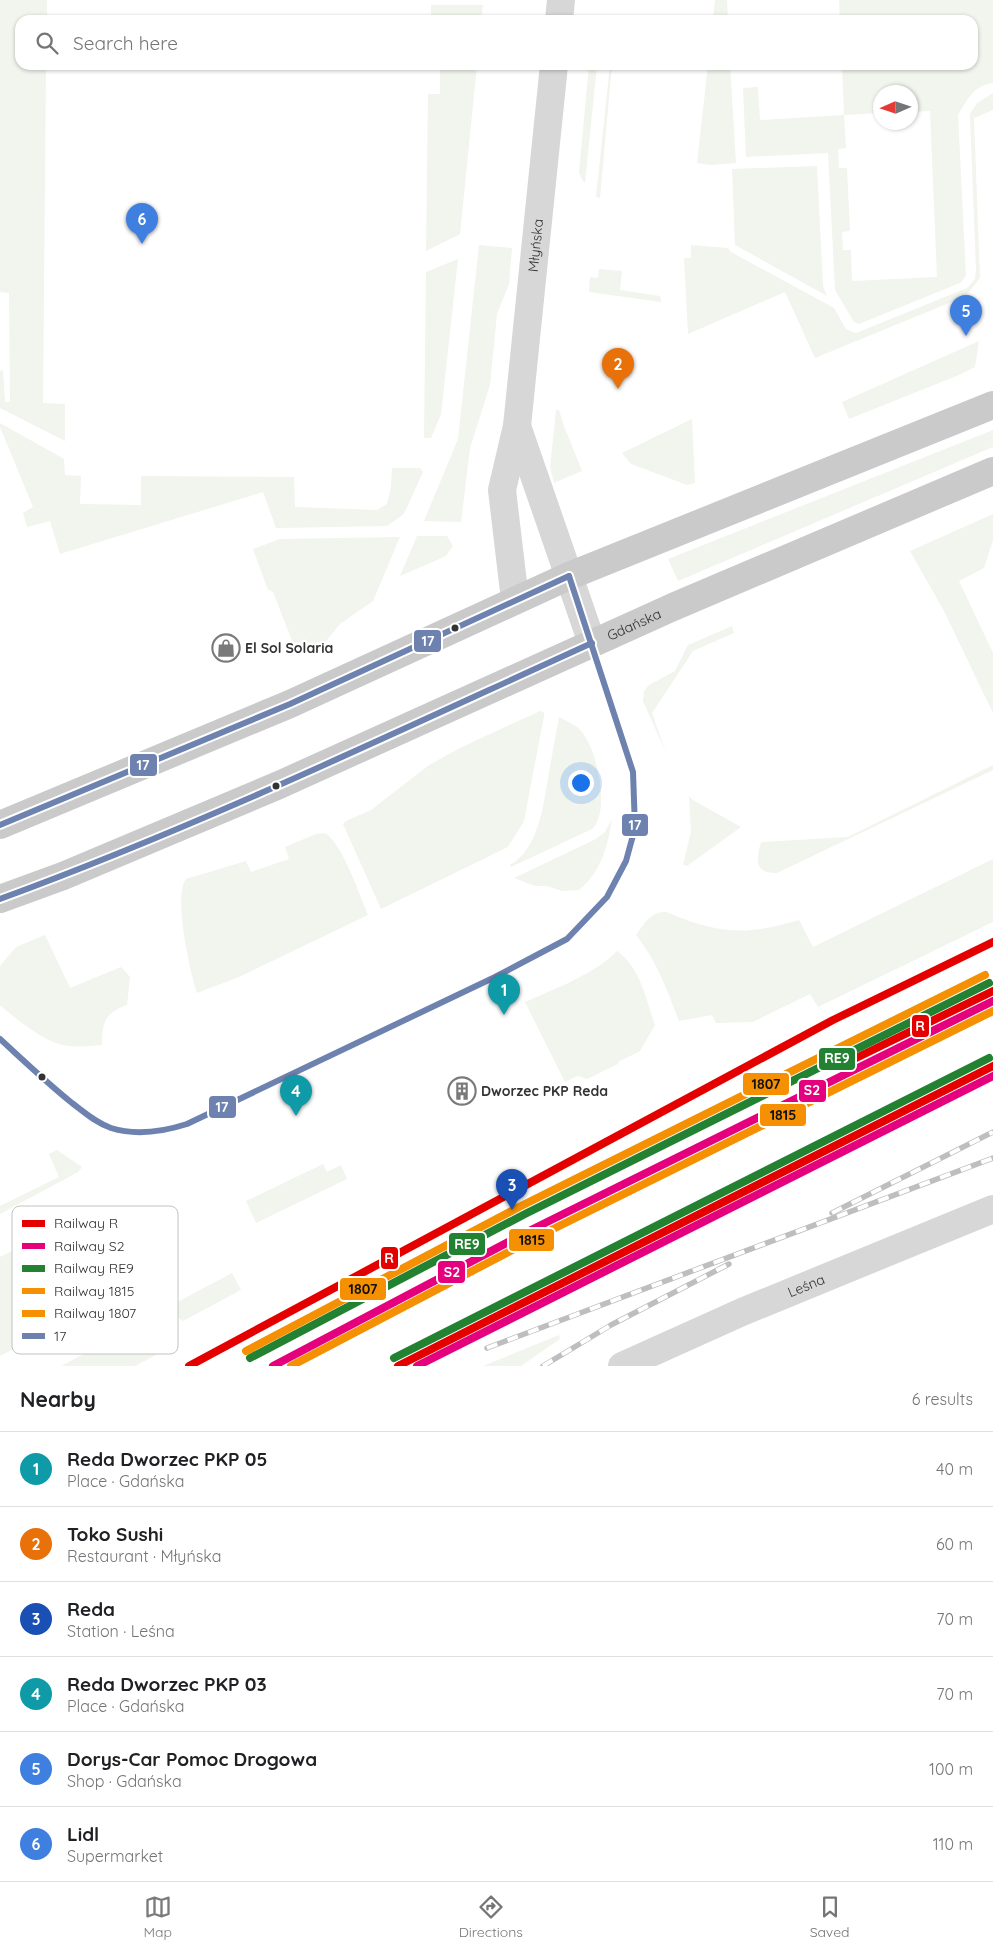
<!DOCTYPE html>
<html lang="en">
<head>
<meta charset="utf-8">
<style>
	:root { --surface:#fff; --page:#f6f6f6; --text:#202124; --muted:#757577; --line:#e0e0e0; --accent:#7a7a7a }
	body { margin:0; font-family:Quicksand,sans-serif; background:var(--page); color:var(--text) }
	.compass { position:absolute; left:873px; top:85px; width:45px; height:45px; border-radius:50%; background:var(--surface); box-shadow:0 1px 4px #0004; rotate:267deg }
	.you { position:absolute; left:580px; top:782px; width:18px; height:18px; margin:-12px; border:4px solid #fff; border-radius:50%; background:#1a73e8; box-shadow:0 0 0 8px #1a73e833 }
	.badge { display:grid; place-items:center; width:32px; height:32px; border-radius:50%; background:var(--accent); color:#fff; font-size:16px; font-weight:700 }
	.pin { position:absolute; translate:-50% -41px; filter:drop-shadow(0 1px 2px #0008) }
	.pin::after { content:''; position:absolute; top:26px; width:18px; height:15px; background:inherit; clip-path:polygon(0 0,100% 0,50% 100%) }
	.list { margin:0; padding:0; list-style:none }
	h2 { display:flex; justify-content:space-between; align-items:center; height:65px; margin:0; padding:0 20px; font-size:21px }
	h2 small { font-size:16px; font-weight:400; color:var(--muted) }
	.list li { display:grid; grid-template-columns:32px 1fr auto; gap:15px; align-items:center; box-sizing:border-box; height:75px; padding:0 20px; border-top:1px solid var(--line) }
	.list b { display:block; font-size:19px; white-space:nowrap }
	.list p { margin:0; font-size:16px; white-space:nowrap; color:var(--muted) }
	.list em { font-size:16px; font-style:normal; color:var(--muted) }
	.icon { flex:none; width:28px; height:28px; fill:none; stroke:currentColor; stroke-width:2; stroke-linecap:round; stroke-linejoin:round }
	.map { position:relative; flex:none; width:993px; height:1366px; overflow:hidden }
	.search { position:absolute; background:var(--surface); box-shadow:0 1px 4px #0004; left:15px; right:15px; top:15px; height:55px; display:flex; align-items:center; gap:12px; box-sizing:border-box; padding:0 18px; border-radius:15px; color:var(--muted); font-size:19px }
	.sheet { height:515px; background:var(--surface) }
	nav { display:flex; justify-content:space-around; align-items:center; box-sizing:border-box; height:70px; border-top:1px solid var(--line); background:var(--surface); font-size:14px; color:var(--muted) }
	nav a { display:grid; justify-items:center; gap:2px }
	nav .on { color:var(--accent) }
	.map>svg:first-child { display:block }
	.green { fill:#f1f5ed; fill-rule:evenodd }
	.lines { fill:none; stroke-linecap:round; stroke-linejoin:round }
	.minor { stroke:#d7d7d7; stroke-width:28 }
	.major { stroke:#cacaca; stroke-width:28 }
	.rail-casing { stroke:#bebebe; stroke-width:5.5 }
	.rail { stroke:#fff; stroke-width:4; stroke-dasharray:11; stroke-linecap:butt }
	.bus-1-casing { stroke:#fff; stroke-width:10 }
	.bus-1 { stroke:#6d82af; stroke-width:6 }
	.rail-1-casing { stroke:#fff; stroke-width:11 }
	.rail-2-casing { stroke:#fff; stroke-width:11 }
	.rail-3-casing { stroke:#fff; stroke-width:11 }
	.rail-4-casing { stroke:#fff; stroke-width:11 }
	.rail-5-casing { stroke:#fff; stroke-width:11 }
	.rail-1 { stroke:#e50000; stroke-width:8 }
	.rail-2 { stroke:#e5007d; stroke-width:8 }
	.rail-3 { stroke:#238132; stroke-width:8 }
	.rail-4 { stroke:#f59003; stroke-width:8 }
	.rail-5 { stroke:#f59003; stroke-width:8 }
	.bus-dot { fill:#333; stroke:#fff; stroke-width:2 }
	.labels { text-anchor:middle; stroke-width:5; stroke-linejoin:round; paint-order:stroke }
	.street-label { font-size:14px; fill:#333; stroke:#fff }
	.poi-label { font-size:14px; font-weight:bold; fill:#333; stroke:#fff; text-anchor:start }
	.key { fill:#fff; stroke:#c2c2c2; stroke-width:1 }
	.key-label { font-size:14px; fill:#333 }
	.line-badge { stroke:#fff; stroke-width:2 }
	.badge-label { font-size:14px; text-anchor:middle; font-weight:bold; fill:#fff }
	.pale-badge-label { font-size:14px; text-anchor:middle; font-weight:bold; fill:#111 }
</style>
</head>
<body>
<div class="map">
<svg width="993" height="1366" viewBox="0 0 993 1366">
	<rect width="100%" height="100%" fill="#fff"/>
	<g class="green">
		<polygon points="0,0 47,0 47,20 20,20 20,65 46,65 43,403 65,404 65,441 0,408 0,371 3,370 5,402 10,402 9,293 0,292"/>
		<polygon points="715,0 727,0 728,20 713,20"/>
		<path d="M839,0H993V83C974,85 967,100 958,115L966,276L960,283L859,324L854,322L835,290L828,153L746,157L743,88L758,87L760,120L844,115L842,65H973V20H840ZM880,92H910L911,112L930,111L937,277L852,281L851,250H843L842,232L850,231L847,168H839L838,149L846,148L844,115L880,113Z"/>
		<polygon points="431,5 483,5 481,20 431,20"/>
		<polygon points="440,65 477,65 460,234 426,251 428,94 440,94"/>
		<polygon points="589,65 597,65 585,183 581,178 579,172"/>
		<polygon points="610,65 612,65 600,198 596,197"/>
		<polygon points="708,65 730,65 736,163 710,165 697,163"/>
		<polygon points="993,93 993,110 974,118 980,278 966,296 815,358 785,292 688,334 684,258 691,258 691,245 728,248 731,252 834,308 846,329 856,333 967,288 975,279 976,270 970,114 977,103"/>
		<polygon points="817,166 823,286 827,296 735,245 732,169"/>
		<polygon points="479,245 512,248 509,284 497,314 490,385 470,448 461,522 424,521 458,439"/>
		<polygon points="458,259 441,414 431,438 424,438 426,272"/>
		<polygon points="599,269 622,271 620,290 660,296 661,302 589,292 590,277 598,278"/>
		<polygon points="979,341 975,367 959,375 849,419 842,402"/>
		<polygon points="556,410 559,410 564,426 582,471 554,483 550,467"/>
		<polygon points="692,419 695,483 687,485 631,464 622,453"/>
		<polygon points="0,423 64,459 65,475 81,476 80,504 141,505 141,476 294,477 295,507 377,510 387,504 391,486 392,468 420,468 423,472 404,514 387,526 276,528 263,492 60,554 50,521 27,527 23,513 33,507 0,427"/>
		<polygon points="993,430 993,447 678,581 668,559"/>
		<polygon points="993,514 993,540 984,568 959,581 993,653 993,713 944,611 910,551"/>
		<polygon points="417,536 447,536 453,546 446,556 400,576"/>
		<polygon points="400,537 373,601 340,624 322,646 298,656 273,592 268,590 253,549 280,539"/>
		<polygon points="732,626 734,633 693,651 652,713 666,753 643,701 644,691 649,685 675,671 688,645"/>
		<polygon points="540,711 544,712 544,716 524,821 508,847 381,909 343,824 346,821 371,810 429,765 462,747"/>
		<path d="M559,717C566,721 577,725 582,732C597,750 611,811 592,829L511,867L510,865C541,848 544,798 550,767C553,750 556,734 559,717Z"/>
		<path d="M993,765V770L777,873C754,874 756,859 761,842L848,837Z"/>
		<polygon points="689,796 693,800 741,827 687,866 683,865 691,832"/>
		<path d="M612,819C608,846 601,872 579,890L562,891L547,886H535L514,878L596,839L605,832Z"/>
		<path d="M325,833C342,843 360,896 368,915L239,977L197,993C190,973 173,895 186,879L246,861L251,872L289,859L285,847L316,834Z"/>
		<path d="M993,859V922L818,1007L810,994L753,1022L716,1023L712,1015L679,1021C667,990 657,961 636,935C644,924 651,911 666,912C675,915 683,919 692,922C733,935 758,932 799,920L813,947Z"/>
		<path d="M45,935L70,988L121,967L130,977L127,1005C105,1013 102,1022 102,1045C89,1046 76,1048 63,1045C43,1041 16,1019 0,1005V966L16,947Z"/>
		<path d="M617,951C640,967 646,999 655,1025L640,1051L618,1062V1064L587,1079L578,1076L565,1082L525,1002C552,990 597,973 617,951Z"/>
		<polygon points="57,1150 82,1167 78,1172 0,1214 0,1206 59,1177 49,1154"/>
		<polygon points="323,1164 327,1172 341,1165 347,1179 256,1223 246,1201"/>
		<polygon points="39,1237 65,1286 90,1272 97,1284 109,1278 118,1295 0,1356 0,1257"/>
		<polygon points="232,1273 241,1290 183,1321 170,1312 168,1307"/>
		<polygon points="153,1317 156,1326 156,1355 135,1366 61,1366"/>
		<polygon points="559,1335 560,1339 521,1366 483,1366"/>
	</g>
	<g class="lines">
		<g class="minor">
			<polyline points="559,20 561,0"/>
			<polyline points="517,426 592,643"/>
			<path id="s1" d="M515,600L502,490L517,426L554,65"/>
			<path id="s2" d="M622,1366L742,1312L993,1209"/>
		</g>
		<g class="major">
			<polyline points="0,825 290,704 569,576 993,405"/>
			<path id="s3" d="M0,899L63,876L279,785L673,607L993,471"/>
		</g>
		<g class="rail-casing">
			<g id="rail">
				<polyline points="832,1213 993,1132"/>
				<polyline points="487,1348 993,1158"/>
				<polyline points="543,1366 611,1325 729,1264"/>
			</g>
		</g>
		<use href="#rail" class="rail"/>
		<g class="bus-1-casing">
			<g id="bus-1">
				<polyline points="0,825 290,704 569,576"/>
				<path d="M0,899C202,825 396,732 592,643"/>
				<path d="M0,1039C24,1061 47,1083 72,1103C84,1112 96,1123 111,1128C136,1136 162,1132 187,1124L495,977L567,939L607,897L626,861L635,828L633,772L569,576"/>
			</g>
		</g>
		<use href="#bus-1" class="bus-1"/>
		<g class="rail-1-casing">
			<g id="rail-1">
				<polyline points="848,1062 993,991"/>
				<polyline points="189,1366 833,1020 993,942"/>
				<polyline points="398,1366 993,1066"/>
			</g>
		</g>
		<g class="rail-2-casing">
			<g id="rail-2">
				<polyline points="273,1366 533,1229 993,1001"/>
				<polyline points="417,1366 993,1076"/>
			</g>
		</g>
		<g class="rail-3-casing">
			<g id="rail-3">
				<polyline points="250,1358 525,1214 989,983"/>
				<polyline points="394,1358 989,1058"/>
			</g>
		</g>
		<g class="rail-4-casing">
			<polyline id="rail-4" points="291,1366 537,1237 993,1011"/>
		</g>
		<g class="rail-5-casing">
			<polyline id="rail-5" points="246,1351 521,1206 985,975"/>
		</g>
		<use href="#rail-1" class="rail-1"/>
		<use href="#rail-2" class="rail-2"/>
		<use href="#rail-3" class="rail-3"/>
		<use href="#rail-4" class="rail-4"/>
		<use href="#rail-5" class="rail-5"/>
	</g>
	<defs>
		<g id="shop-ring" transform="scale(1.4375)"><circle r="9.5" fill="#fff" stroke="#7a7a7a" stroke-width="1.5"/><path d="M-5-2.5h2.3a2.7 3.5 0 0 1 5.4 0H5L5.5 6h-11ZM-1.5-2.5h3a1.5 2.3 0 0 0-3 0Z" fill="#7a7a7a"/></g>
		<g id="building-ring" transform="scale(1.4375)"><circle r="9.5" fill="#fff" stroke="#7a7a7a" stroke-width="1.5"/><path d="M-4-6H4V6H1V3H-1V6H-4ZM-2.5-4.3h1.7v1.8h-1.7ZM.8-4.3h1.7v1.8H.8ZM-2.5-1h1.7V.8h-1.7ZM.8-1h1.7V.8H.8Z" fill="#7a7a7a"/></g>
	</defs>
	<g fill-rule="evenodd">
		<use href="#shop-ring" x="226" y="648"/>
		<use href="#building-ring" x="462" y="1091"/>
	</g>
	<g class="bus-dot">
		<circle cx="455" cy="628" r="4.5"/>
		<circle cx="276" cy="786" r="4.5"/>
		<circle cx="42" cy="1077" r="4.5"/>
	</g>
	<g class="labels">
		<g class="street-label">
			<text dy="5" stroke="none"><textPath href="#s1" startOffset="358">Młyńska</textPath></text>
			<text dy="5" stroke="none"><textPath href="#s3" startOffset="691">Gdańska</textPath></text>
			<text dy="5" stroke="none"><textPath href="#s2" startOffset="201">Leśna</textPath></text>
		</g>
		<g class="poi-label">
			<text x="245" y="653">El Sol Solaria</text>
			<text x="481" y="1096">Dworzec PKP Reda</text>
		</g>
	</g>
	<rect x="12" y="1206" width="166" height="148" rx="8" class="key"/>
	<rect x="22" y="1220" width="23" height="7" fill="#e50000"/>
	<rect x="22" y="1243" width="23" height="6" fill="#e5007d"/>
	<rect x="22" y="1265" width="23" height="7" fill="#238132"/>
	<rect x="22" y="1288" width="23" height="6" fill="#f59003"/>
	<rect x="22" y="1310" width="23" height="7" fill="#f59003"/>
	<rect x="22" y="1333" width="23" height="6" fill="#6d82af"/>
	<g class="key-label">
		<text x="54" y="1228">Railway R</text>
		<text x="54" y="1251">Railway S2</text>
		<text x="54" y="1273">Railway RE9</text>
		<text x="54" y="1296">Railway 1815</text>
		<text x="54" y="1318">Railway 1807</text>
		<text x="54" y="1341">17</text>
	</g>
	<g class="line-badge">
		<rect x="413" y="629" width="29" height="24" rx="5" fill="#6d82af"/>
		<rect x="129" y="753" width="29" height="24" rx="5" fill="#6d82af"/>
		<rect x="621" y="813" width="28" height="24" rx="5" fill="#6d82af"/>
		<rect x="911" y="1014" width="19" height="24" rx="5" fill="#e50000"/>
		<rect x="818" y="1047" width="38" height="24" rx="5" fill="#238132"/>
		<rect x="742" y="1072" width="48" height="24" rx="5" fill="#f59003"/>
		<rect x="798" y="1079" width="29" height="24" rx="5" fill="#e5007d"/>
		<rect x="208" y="1095" width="29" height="24" rx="5" fill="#6d82af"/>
		<rect x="759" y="1103" width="48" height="24" rx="5" fill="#f59003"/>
		<rect x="508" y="1228" width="47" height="24" rx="5" fill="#f59003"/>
		<rect x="448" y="1232" width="38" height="24" rx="5" fill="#238132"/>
		<rect x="380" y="1246" width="19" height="24" rx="5" fill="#e50000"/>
		<rect x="437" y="1260" width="29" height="24" rx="5" fill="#e5007d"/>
		<rect x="339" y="1277" width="48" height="24" rx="5" fill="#f59003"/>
	</g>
	<g class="badge-label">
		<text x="428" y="646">17</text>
		<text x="143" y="770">17</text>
		<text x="635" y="830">17</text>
		<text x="920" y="1031">R</text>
		<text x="837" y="1063">RE9</text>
		<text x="812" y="1095">S2</text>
		<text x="222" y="1112">17</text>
		<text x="467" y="1249">RE9</text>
		<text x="389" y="1263">R</text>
		<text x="452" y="1277">S2</text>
	</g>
	<g class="pale-badge-label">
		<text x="766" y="1089">1807</text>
		<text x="783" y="1120">1815</text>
		<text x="532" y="1245">1815</text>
		<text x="363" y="1294">1807</text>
	</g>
</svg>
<svg class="compass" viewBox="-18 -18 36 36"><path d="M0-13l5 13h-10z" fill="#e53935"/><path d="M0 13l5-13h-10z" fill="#757577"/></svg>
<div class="you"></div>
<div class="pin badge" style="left:504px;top:1015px;background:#0f9aa8">1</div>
<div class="pin badge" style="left:618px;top:389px;background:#e8710a">2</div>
<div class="pin badge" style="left:512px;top:1210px;background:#1a4fb4">3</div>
<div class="pin badge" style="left:296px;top:1116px;background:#0f9aa8">4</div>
<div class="pin badge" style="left:966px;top:336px;background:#3f7fe0">5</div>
<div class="pin badge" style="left:142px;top:244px;background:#3f7fe0">6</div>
<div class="search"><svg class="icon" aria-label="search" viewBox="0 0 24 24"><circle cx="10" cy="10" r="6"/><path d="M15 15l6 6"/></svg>Search here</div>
</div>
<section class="sheet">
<h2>Nearby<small>6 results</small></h2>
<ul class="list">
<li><span class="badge" style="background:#0f9aa8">1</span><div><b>Reda Dworzec PKP 05</b><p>Place · Gdańska</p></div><em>40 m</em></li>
<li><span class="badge" style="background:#e8710a">2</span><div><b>Toko Sushi</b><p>Restaurant · Młyńska</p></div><em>60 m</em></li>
<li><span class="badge" style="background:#1a4fb4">3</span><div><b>Reda</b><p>Station · Leśna</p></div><em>70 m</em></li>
<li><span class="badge" style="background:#0f9aa8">4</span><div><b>Reda Dworzec PKP 03</b><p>Place · Gdańska</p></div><em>70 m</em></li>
<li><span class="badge" style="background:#3f7fe0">5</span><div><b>Dorys-Car Pomoc Drogowa</b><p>Shop · Gdańska</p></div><em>100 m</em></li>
<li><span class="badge" style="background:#3f7fe0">6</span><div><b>Lidl</b><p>Supermarket</p></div><em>110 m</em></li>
</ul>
</section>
<nav>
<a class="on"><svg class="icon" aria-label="map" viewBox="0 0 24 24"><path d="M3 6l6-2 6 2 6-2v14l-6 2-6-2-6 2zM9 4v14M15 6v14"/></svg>Map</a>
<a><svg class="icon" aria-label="directions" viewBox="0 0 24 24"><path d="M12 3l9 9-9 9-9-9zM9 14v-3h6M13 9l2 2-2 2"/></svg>Directions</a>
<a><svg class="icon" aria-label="saved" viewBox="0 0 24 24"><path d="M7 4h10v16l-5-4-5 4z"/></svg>Saved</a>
</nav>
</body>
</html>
